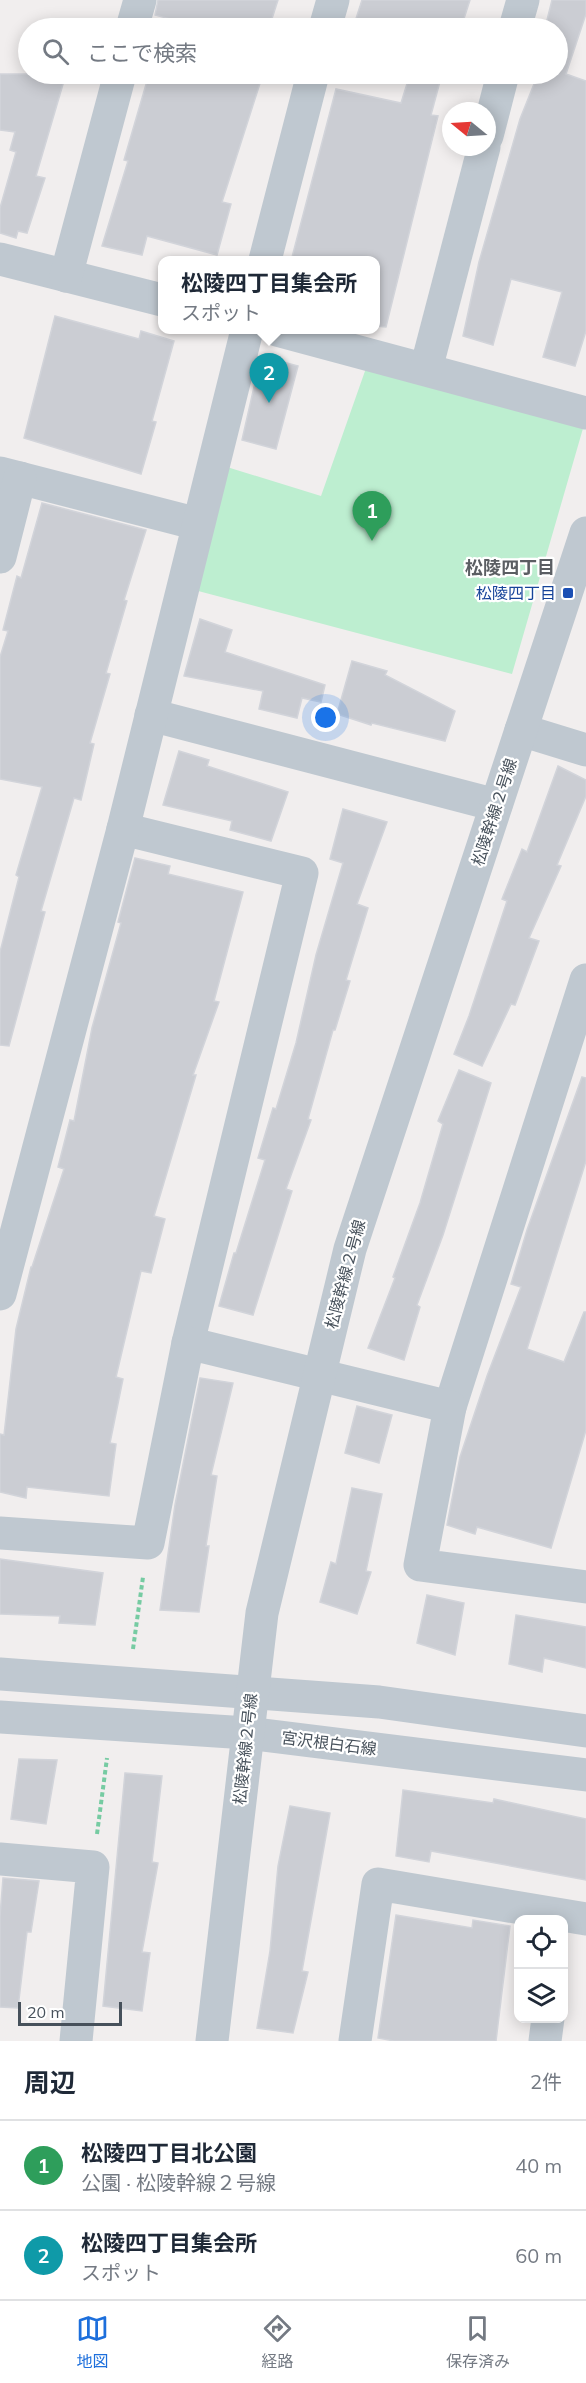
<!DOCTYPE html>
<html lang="ja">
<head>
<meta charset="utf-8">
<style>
	:root { --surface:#fff; --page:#f6f6f7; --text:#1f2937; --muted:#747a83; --line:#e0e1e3; --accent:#1d6fdc }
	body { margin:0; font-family:Mulish,"Noto Sans JP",sans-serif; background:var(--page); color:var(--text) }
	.controls { position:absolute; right:18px; bottom:18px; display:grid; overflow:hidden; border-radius:12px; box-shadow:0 3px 15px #0003 }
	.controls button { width:54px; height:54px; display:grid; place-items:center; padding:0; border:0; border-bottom:2px solid var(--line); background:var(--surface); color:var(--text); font:30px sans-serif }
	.compass { position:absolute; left:442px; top:102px; width:54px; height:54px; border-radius:50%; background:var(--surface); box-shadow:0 3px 15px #0003; rotate:288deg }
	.scale { position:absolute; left:18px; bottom:15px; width:104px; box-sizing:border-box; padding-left:6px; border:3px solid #47515b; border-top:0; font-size:16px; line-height:21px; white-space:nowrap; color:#47515b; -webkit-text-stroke:4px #fff; paint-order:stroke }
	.you { position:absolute; left:326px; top:718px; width:21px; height:21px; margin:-15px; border:4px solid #fff; border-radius:50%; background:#1a73e8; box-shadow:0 0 0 9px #1a73e833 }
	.badge { display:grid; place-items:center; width:39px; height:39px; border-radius:50%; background:var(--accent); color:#fff; font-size:20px; font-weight:700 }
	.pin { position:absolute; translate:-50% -50px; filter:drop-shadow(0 2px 3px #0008) }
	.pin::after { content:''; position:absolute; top:32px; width:21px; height:18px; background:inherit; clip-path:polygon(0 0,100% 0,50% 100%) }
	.popup { position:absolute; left:158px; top:256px; width:222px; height:78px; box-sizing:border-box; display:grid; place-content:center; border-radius:12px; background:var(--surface); filter:drop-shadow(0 2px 4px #0005); font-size:20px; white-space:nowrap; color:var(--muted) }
	.popup b { font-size:22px; color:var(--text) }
	.popup::after { content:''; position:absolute; left:50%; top:100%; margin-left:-12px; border:12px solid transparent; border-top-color:var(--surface) }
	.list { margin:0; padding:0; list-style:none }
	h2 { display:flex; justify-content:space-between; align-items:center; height:78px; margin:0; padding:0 24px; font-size:26px }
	h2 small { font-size:20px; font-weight:400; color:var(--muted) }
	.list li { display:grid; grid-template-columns:39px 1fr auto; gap:18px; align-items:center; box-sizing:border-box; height:90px; padding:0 24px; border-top:2px solid var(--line) }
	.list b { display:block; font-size:22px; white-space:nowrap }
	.list p { margin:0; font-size:20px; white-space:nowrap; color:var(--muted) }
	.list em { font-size:20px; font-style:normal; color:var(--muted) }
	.icon { flex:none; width:33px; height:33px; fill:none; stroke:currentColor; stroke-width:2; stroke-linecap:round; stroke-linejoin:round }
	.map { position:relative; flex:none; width:586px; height:2041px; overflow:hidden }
	.search { position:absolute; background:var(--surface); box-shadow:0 3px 15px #0003; left:18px; right:18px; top:18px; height:66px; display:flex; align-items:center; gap:15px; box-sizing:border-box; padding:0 21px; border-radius:33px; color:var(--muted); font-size:22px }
	.sheet { height:258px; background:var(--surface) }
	nav { display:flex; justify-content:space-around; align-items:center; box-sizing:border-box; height:84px; border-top:2px solid var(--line); background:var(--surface); font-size:16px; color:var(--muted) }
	nav a { display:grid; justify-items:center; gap:3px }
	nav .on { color:var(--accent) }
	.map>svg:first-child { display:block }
	.green { fill:#bdeed0 }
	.building { fill:#cbcdd3; stroke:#d2d4da; stroke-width:1.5 }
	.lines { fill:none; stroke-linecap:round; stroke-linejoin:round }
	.path { stroke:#76cba2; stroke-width:4; stroke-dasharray:4.5 3; stroke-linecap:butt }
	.minor { stroke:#bfc8d0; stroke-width:33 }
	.transit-dot { fill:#1a4fb4; stroke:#fff; stroke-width:2 }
	.labels { text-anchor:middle; stroke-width:4.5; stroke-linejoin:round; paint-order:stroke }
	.transit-label { font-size:16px; fill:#164399; stroke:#fff; text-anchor:end }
	.street-label { font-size:16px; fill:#47515b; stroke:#fff }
	.neighbourhood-label { font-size:18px; font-weight:bold; fill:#5b5e63; stroke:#fff }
</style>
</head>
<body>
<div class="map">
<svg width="586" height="2041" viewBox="0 0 586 2041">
	<rect width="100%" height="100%" fill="#f1eeee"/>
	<polygon class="green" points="371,354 586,418 512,674 183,587 214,463 321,496"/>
	<g class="building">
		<polygon points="158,0 278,0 269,28 203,28 155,15"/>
		<polygon points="362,0 470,0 461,28 353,28"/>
		<polygon points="552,0 586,0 586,14 566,74 586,81 586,331 575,366 543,357 562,292 511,279 493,345 463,336 479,262 520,119 538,74 558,74 558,28 545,28"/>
		<polygon points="0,74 66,74 36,176 45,178 27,233 18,231 16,238 0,233 0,208 16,152 10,150 15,132 0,130"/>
		<polygon points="149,74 263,74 222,202 231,204 217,255 147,236 142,255 102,246 128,161 124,160"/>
		<polygon points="410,74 442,74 431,115 438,116 386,327 375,326 375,261 291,261 336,89 401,103"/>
		<polygon points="55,316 139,339 141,331 174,341 152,421 156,422 141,474 24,438"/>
		<polygon points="261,356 298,366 276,449 242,440"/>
		<polygon points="42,503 146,530 124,600 127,601 106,673 110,674 90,743 94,744 81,800 74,798 41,911 45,912 9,1046 0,1045 0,952 19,877 16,875 42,787 0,779 0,657 8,631 3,630 17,576 21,578"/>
		<polygon points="200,619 232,630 225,652 325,685 321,702 302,698 297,718 259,709 263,691 184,676"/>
		<polygon points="352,661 387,671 385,675 455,711 445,741 372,723 371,725 337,714"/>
		<polygon points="179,751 209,760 207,766 288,792 271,841 230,830 232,821 163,805"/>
		<polygon points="558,766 586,780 586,796 557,865 561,866 529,938 539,941 515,1005 511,1004 482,1066 454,1054 469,1016 507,901 502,899 522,849 527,852"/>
		<polygon points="343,809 387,822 357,904 368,908 346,980 350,981 335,1030 333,1030 308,1119 311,1120 286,1189 292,1191 253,1315 219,1306 234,1253 236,1253 265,1160 258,1158 273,1108 276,1109 296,1043 316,955 343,863 330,859"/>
		<polygon points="135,858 170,866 168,874 243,892 214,1001 219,1002 193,1075 196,1075 154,1216 165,1219 151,1273 141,1271 116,1377 123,1379 110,1443 116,1444 109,1496 27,1487 26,1498 0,1492 0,1434 4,1435 16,1329 31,1267 32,1267 64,1169 58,1167 70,1120 74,1121 92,1028 121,923 118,922"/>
		<polygon points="459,1070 491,1083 443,1235 417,1305 420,1307 404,1360 368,1348 395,1278 393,1277 420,1203 443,1124 438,1121"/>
		<polygon points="582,1077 586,1078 586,1161 527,1349 564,1362 584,1312 586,1312 586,1430 551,1548 477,1527 475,1534 447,1525 460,1457 487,1376 521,1287 511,1284 527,1230"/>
		<polygon points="200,1378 233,1383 211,1475 217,1476 206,1546 209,1546 199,1612 160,1610 175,1505"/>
		<polygon points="357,1406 392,1415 379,1463 345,1453"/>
		<polygon points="352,1488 382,1494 366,1571 371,1572 357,1614 320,1602 331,1562 336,1564"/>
		<polygon points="0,1559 103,1573 95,1625 59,1623 60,1616 0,1614"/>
		<polygon points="427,1595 464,1603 455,1655 417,1643"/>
		<polygon points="516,1615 586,1627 586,1668 544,1658 542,1672 509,1664"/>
		<polygon points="19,1759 57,1760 46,1824 11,1819"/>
		<polygon points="125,1773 162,1776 152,1862 158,1863 142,1952 150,1953 142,2011 103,2006"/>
		<polygon points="403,1790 493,1803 494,1799 586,1819 586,1880 431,1851 429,1862 396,1856"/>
		<polygon points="290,1806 330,1813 302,1971 308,1972 293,2033 257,2028 270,1951 278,1866"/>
		<polygon points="3,1878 39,1881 31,1932 27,1932 18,2008 0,2007 0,1916"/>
		<polygon points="396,1915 472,1928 473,1920 510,1926 496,2041 394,2041 378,2038"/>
	</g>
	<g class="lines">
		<g class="path">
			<polyline points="133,1649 143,1577"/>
			<polyline points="97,1834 107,1758"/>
		</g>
		<g class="minor">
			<polyline points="132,28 140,0"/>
			<polyline points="325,28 333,0"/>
			<polyline points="515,28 523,0"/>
			<polyline points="487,136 503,74"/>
			<polyline points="0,259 162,300"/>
			<polyline points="265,260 313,74"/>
			<polyline points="66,276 120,74"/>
			<polyline points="277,330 586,413"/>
			<polyline points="426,369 484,147"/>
			<polyline points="0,473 198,524"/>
			<polyline points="0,557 20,478"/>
			<polyline points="151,715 496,805"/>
			<polyline points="521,730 586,750"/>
			<polyline points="123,829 302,873 188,1343"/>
			<polyline points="586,980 450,1407 420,1565 586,1587"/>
			<polyline points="0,1294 123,829 247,330"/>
			<polyline points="0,1533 148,1543 188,1343 450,1407"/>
			<polyline points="0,1674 379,1702 586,1731"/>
			<polyline points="0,1717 247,1733 586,1775"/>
			<polyline points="0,1859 93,1867 76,2041"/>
			<polyline points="212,2041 262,1613 350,1249 586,533"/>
			<polyline points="355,2041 378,1884 586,1919"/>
			<polyline points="545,2041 548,2018"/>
		</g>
	</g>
	<rect class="transit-dot" x="562" y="587" width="12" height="12" rx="3"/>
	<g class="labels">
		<g class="transit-label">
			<text x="556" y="599">松陵四丁目</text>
		</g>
		<g class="street-label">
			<text transform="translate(494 812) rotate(-72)" y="6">松陵幹線２号線</text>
			<text transform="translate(345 1274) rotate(-75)" y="6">松陵幹線２号線</text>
			<text transform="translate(329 1743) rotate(7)" y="6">宮沢根白石線</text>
			<text transform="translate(245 1749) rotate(-84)" y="6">松陵幹線２号線</text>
		</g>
		<g class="neighbourhood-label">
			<text x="510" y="574">松陵四丁目</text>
		</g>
	</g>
</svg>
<div class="controls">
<button><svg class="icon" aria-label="locate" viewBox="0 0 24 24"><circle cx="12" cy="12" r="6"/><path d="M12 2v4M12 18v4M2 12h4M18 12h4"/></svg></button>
<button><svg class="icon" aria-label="layers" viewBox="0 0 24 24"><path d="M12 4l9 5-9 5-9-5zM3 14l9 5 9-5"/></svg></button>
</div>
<svg class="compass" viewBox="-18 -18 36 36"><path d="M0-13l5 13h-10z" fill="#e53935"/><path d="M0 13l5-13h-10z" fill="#747a83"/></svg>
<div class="scale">20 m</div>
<div class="you"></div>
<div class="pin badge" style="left:372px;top:541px;background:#2e9e5b">1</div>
<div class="pin badge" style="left:269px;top:403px;background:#0f9aa8">2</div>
<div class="popup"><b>松陵四丁目集会所</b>スポット</div>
<div class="search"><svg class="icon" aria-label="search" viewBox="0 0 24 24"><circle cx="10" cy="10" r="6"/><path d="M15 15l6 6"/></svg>ここで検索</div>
</div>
<section class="sheet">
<h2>周辺<small>2件</small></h2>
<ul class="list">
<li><span class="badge" style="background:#2e9e5b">1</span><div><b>松陵四丁目北公園</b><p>公園 · 松陵幹線２号線</p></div><em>40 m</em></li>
<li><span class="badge" style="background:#0f9aa8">2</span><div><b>松陵四丁目集会所</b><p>スポット</p></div><em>60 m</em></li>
</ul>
</section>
<nav>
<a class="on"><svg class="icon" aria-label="map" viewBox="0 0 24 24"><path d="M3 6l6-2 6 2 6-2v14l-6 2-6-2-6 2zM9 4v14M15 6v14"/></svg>地図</a>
<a><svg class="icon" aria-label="directions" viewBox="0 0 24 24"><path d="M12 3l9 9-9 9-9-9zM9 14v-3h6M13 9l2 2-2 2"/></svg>経路</a>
<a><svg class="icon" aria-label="saved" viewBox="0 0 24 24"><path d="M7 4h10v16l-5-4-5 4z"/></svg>保存済み</a>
</nav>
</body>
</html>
